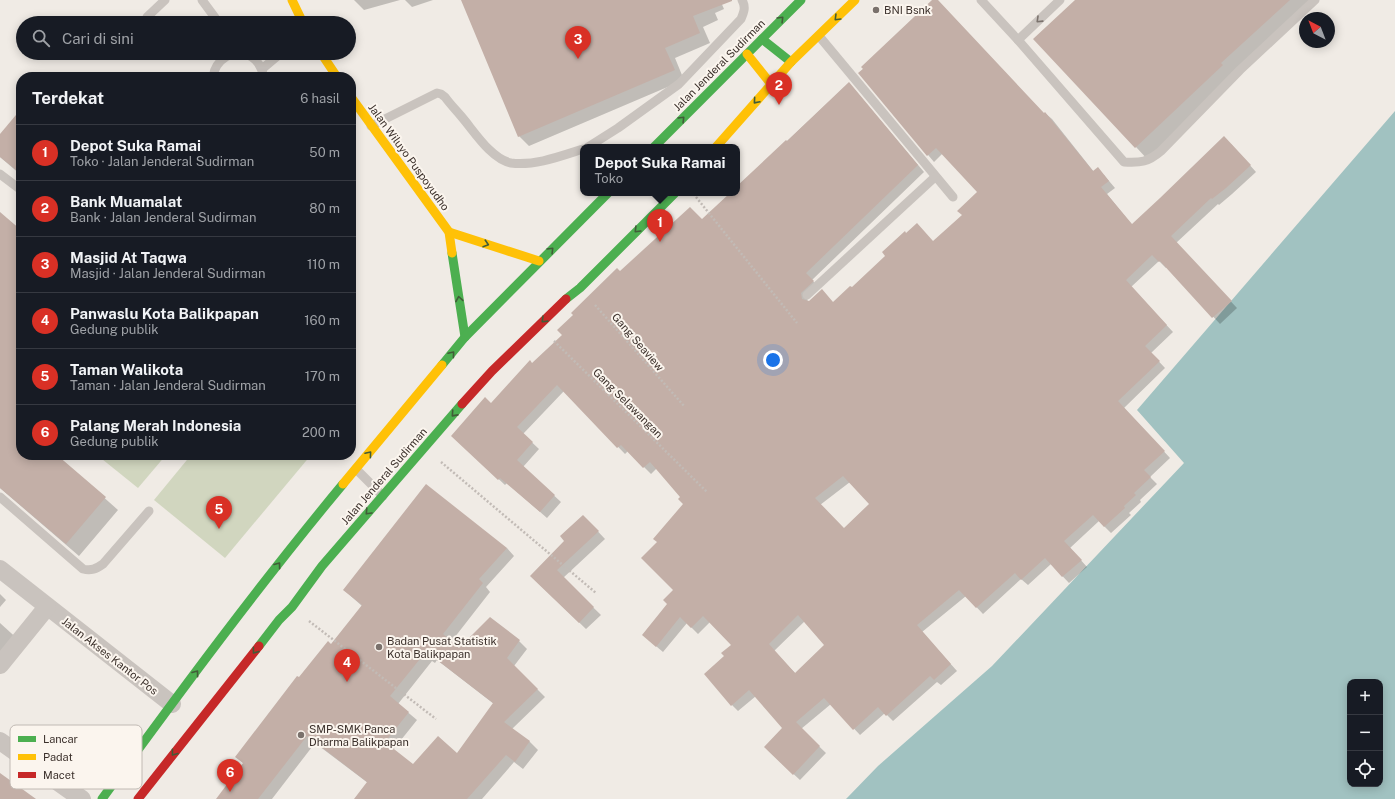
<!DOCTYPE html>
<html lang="id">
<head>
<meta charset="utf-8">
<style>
	:root { --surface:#171b24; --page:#20242c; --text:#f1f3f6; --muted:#9ea1a6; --line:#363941; --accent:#d93025 }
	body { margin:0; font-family:"Public Sans",sans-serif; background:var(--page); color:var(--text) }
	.controls { position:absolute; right:12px; bottom:12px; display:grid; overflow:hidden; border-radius:8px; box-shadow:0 2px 10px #0003 }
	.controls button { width:36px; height:36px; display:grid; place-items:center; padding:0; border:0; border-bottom:1px solid var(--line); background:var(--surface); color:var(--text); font:20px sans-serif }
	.compass { position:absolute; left:1299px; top:12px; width:36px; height:36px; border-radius:50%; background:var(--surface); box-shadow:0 2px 10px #0003; rotate:318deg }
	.you { position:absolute; left:773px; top:360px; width:14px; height:14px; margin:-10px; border:3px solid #fff; border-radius:50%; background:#1a73e8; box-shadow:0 0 0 6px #1a73e833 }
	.badge { display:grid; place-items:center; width:26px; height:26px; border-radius:50%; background:var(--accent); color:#fff; font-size:13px; font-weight:700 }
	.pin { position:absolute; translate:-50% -33px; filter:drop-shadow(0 1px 2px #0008) }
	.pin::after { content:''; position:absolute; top:21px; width:14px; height:12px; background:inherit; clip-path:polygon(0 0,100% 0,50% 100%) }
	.popup { position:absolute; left:580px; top:144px; width:160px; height:52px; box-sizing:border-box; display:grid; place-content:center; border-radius:8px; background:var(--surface); filter:drop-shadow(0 1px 3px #0005); font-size:13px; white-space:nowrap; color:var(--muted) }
	.popup b { font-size:15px; color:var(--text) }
	.popup::after { content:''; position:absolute; left:50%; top:100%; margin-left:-8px; border:8px solid transparent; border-top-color:var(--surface) }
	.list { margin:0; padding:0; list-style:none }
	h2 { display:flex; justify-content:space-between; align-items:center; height:52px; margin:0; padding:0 16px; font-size:17px }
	h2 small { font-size:13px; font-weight:400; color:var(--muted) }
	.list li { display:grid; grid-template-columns:26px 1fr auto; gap:12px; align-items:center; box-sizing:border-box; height:56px; padding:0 16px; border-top:1px solid var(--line) }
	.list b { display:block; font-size:15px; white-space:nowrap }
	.list p { margin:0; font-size:13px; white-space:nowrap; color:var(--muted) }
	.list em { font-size:13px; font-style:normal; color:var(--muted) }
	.icon { flex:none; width:22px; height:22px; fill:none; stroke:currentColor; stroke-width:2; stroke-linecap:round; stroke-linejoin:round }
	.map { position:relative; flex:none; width:1395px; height:799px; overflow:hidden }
	.search { position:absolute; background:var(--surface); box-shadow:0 2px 10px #0003; left:16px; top:16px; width:340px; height:44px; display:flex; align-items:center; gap:10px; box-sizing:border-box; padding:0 14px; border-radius:22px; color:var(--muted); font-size:15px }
	.panel { position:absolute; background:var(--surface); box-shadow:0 2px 10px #0003; left:16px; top:72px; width:340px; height:388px; border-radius:16px }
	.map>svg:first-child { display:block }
	.green { fill:#d1d6bf }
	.water { fill:#a1c2c1; fill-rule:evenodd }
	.shadow { fill:#0003; fill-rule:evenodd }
	.building { fill:#c3afa7; fill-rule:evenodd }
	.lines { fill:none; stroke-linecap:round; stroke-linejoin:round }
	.path { stroke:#c2bbb6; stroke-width:2.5; stroke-dasharray:2 2; stroke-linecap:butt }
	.lane { stroke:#c9c3be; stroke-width:9 }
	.street { stroke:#c9c3be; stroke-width:18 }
	.fast { stroke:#4caf50; stroke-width:9 }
	.slow { stroke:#ffc107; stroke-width:9 }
	.jam { stroke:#c62828; stroke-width:9 }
	.oneway { stroke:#415c38 }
	.oneway2 { stroke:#7b726d }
	.poi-dot { fill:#7a716c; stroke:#fbf5ee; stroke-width:1.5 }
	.labels { text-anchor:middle; stroke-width:4; stroke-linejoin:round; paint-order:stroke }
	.poi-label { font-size:11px; fill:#3b302b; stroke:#fbf5ee; text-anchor:start }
	.street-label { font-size:11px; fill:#3b302b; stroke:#fbf5ee }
	.key { fill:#fbf5ee; stroke:#c1bab4; stroke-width:1 }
	.key-label { font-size:11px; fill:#3b302b }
</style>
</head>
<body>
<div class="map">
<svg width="1395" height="799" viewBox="0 0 1395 799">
	<rect width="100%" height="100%" fill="#f0ebe5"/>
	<g class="green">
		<polygon points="97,455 166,455 138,488"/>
		<polygon points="191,455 311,455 225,558 154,500"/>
	</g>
	<path class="water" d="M1395,111V799H846L878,766L992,666L1184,463L1137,410ZM1350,682H1380V784H1350Z"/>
	<g class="shadow">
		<polygon points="354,0 400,0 364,10"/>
		<polygon points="405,0 433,0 412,7"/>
		<polygon points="462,0 720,0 724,9 715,13 718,20 703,27 710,43 675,58 684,80 529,146 519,136"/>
		<path d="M934,0H937L1044,114L1045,113L1052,119L1094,172L1104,175L1115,188L1107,194L1132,225L1231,144L1256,172L1232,194L1219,205L1218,204L1176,243L1237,308L1220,324L1167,267L1166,268L1159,261L1131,287L1173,332L1151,353L1165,368L1124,408L1170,458L1150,477L1157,484L1140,500L1141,502L1129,513L1131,515L1111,533L1099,521L1070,548L1087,567L1069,583L1051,564L1028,585L1021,579L983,614L966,596L922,632L957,671L941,685L937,682L893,721L885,713L860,735L831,704L801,729L826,753L800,780L772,754L784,728L756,696L738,711L732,705L725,656L732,645L710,622L698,634L687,623L663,652L650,641L674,590L658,543L684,504L682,497L657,468L651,474L628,451L625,454L564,391L523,434L539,449L523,467L561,502L547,518L507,483L505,485L459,442L491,404L563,335L620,273L702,220L731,193H737V188L849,83L924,172L812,280L819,288L807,300L808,301L834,303L852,289L934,242L963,215L979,192L943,153L934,162L859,73ZM850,482L870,504L844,529L820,505ZM805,621L825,645L796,674L774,651Z"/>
		<polygon points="1076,0 1318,0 1149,161 1136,147"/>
		<polygon points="21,110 21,175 0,157 0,135"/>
		<polygon points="0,214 21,231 21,455 56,455 118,510 79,556 0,488"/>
		<polygon points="590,523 605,539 563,578 601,615 586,629 531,576"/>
		<path d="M507,548L514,556L486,587L490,592L451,642L459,650L490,618L519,641L527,649L514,666L545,697L512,729L530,742L538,750L523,769L514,762L482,799H355L368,783L315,743L272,799H217L244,764L237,757L299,678L332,645L362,606L344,590ZM437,660L494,704L457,754L413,765L393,750L417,720L398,704L432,661L435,663Z"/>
		<polygon points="0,594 6,600 0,607"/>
		<polygon points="0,623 22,643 0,669"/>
	</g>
	<g class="building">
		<polygon points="461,0 732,0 732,1 693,16 700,33 665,48 675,70 518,137"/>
		<path d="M932,0H938L1044,113L1045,112L1093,171L1098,167L1109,181L1101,187L1132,224L1160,198L1224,136L1251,165L1226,188L1212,199L1211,198L1171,236L1232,301L1212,318L1160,261L1159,262L1152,255L1126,280L1167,325L1145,346L1160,361L1118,401L1165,451L1144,470L1151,477L1134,493L1136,495L1124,506L1125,508L1104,527L1093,515L1064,541L1082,560L1062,577L1045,558L1021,580L1015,573L976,608L959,590L917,625L951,664L934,680L930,676L886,716L878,707L853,730L824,698L796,722L820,746L793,775L764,747L782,728L749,690L731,706L704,674L724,656L721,653L731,645L703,616L691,628L680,617L656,647L642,635L667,604L663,600L673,590L641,558L657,542L653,539L683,504L678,499L680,497L650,462L643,468L621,445L617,448L557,385L517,427L533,442L517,460L555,495L540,512L500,478L498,480L451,436L485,397L491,403L530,360L532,363L562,335L557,330L573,315L571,313L617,268L620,271L690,207L702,219L730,193H737V186L786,140L787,141L849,82L918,165L806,273L814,281L801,293L802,299L809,301L822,289L833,302L850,286L852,287L885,256L882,252L905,231L906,233L917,223L933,241L962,215L957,211L977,192L936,148L927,156L858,73L863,69L861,67ZM843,476L869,504L844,528L815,498ZM798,615L824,645L795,673L769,644Z"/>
		<polygon points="1075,0 1290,0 1221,63 1223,65 1135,148 1033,39"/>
		<polygon points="21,109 21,174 0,157 0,134"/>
		<polygon points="0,212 21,230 21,455 57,455 106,497 66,544 0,488"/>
		<path d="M426,484L507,548L479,579L483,583L443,634L459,648L490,617L520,640L507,658L538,689L504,722L530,741L515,762L506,755L467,799H354L367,782L307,736L258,799H216L243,763L235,757L297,676L299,677L328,641L331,644L362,605L343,590ZM428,653L493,703L457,753L438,736L413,764L385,742L409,712L390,696L424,654L426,656Z"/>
		<polygon points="583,515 599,531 557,570 594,607 579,623 530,576 564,541 560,536"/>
		<polygon points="0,773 36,799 0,799"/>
	</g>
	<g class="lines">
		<g class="path">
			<polyline points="696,197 797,323"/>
			<polyline points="595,305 684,406"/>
			<polyline points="554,341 707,492"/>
			<polyline points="441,462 596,593"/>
			<polyline points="309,621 436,719"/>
		</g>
		<g class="lane">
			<polyline points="202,0 219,23"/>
			<path d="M981,0L1018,40L1124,162C1141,163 1148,162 1161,151L1240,70L1315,0"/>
			<polyline points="147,17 165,0"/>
			<polyline points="819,36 953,197"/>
			<polyline points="1018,40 1060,0"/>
			<polyline points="262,69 281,53"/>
			<path d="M213,77C215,60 234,47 250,56C258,60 262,69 264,77"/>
			<path d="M371,126L437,93L441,94L445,97C450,104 456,110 461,116C474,131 491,159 511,163C535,166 561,156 583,149"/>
			<path d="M588,147L618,128L679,84L741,19C744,12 746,7 742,0"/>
			<polyline points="0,174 21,190"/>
			<polyline points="807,295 935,177"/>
			<polyline points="356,469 383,496"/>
			<path d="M0,497L83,569C91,571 96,569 103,564L149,511"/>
		</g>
		<g class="street">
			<polyline points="0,569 172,704"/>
			<polyline points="0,665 47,607"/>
			<polyline points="0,741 82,799"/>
		</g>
		<g class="fast">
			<polyline points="762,39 791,62"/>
			<polyline points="654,147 801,0"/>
			<polyline points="452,253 465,337"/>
			<polyline points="566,299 580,288 675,193"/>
			<polyline points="442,365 465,337 608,193"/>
			<polyline points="259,646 279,620 292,607 322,566 462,404"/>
			<path d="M102,799C180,692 259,585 343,484"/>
		</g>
		<g class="slow">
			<polyline points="292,0 303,23"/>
			<polyline points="321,53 337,77"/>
			<polyline points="747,54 771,84"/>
			<polyline points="351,97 449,232 452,253"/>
			<polyline points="716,147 791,62 855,0"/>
			<polyline points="449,232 539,261"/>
			<polyline points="343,484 442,365"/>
		</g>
		<g class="jam">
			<polyline points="462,404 492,371 566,299"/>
			<polyline points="138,799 259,646"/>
		</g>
	</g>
	<defs><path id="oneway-chevron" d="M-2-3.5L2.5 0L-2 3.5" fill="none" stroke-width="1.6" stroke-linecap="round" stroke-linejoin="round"/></defs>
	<g class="oneway">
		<use href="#oneway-chevron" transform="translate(837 18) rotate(135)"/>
		<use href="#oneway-chevron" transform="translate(781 19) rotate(-45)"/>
		<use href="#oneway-chevron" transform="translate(756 101) rotate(131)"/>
		<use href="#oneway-chevron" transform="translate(682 119) rotate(-45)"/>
		<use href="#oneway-chevron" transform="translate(637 230) rotate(135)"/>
		<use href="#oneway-chevron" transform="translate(486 244) rotate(18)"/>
		<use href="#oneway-chevron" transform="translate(551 250) rotate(-45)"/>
		<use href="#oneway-chevron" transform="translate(459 299) rotate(-99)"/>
		<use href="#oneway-chevron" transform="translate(544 320) rotate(136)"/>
		<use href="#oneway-chevron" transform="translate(452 354) rotate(-50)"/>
		<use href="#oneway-chevron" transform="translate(454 414) rotate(132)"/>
		<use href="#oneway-chevron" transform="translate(369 454) rotate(-50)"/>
		<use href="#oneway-chevron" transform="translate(368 512) rotate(133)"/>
		<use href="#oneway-chevron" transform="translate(278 565) rotate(-53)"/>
		<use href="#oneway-chevron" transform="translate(255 651) rotate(128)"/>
		<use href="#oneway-chevron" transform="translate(196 673) rotate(-53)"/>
		<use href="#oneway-chevron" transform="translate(174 753) rotate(128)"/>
	</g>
	<use class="oneway2" href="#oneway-chevron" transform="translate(1039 20) rotate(136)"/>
	<g class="poi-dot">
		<circle cx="876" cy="10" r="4"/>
		<circle cx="379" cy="647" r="4"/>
		<circle cx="301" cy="735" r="4"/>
	</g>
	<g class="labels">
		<g class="poi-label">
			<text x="884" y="14">BNI Bsnk</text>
			<text x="387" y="645">Badan Pusat Statistik<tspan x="387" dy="13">Kota Balikpapan</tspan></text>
			<text x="309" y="733">SMP-SMK Panca<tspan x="309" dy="13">Dharma Balikpapan</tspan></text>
		</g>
		<g class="street-label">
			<text transform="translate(719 65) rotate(-45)" y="4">Jalan Jenderal Sudirman</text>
			<text transform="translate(409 157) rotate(54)" y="4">Jalan Wiluyo Puspoyudho</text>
			<text transform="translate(638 342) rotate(49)" y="4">Gang Seaview</text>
			<text transform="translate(628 403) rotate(45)" y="4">Gang Selawangan</text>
			<text transform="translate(384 476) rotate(-49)" y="4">Jalan Jenderal Sudirman</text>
			<text transform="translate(110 656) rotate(38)" y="4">Jalan Akses Kantor Pos</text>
		</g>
	</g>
	<rect x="10" y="725" width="132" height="64" rx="6" class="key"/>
	<rect x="18" y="736" width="18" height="6" fill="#4caf50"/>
	<rect x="18" y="754" width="18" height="6" fill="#ffc107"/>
	<rect x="18" y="772" width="18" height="6" fill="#c62828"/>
	<g class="key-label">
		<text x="43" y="743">Lancar</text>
		<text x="43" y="761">Padat</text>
		<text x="43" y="779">Macet</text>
	</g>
</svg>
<div class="controls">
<button>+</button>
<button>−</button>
<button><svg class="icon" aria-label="locate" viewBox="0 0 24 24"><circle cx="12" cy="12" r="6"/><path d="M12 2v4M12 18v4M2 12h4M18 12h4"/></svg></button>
</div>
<svg class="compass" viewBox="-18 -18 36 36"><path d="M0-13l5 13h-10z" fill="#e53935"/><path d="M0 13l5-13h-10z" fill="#9ea1a6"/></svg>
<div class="you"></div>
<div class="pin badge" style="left:660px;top:242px">1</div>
<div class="popup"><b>Depot Suka Ramai</b>Toko</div>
<div class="pin badge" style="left:779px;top:105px">2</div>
<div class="pin badge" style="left:578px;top:59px">3</div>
<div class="pin badge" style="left:347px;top:682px">4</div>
<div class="pin badge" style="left:219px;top:529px">5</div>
<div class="pin badge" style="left:230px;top:792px">6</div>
<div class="search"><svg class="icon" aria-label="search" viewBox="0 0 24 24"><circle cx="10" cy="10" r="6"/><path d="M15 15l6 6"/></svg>Cari di sini</div>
<section class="panel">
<h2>Terdekat<small>6 hasil</small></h2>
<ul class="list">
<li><span class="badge">1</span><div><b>Depot Suka Ramai</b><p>Toko · Jalan Jenderal Sudirman</p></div><em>50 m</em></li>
<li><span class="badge">2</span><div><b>Bank Muamalat</b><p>Bank · Jalan Jenderal Sudirman</p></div><em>80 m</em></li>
<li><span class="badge">3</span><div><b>Masjid At Taqwa</b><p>Masjid · Jalan Jenderal Sudirman</p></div><em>110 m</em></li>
<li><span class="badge">4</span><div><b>Panwaslu Kota Balikpapan</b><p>Gedung publik</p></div><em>160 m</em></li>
<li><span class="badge">5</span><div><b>Taman Walikota</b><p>Taman · Jalan Jenderal Sudirman</p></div><em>170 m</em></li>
<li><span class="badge">6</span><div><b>Palang Merah Indonesia</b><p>Gedung publik</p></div><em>200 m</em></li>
</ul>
</section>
</div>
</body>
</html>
